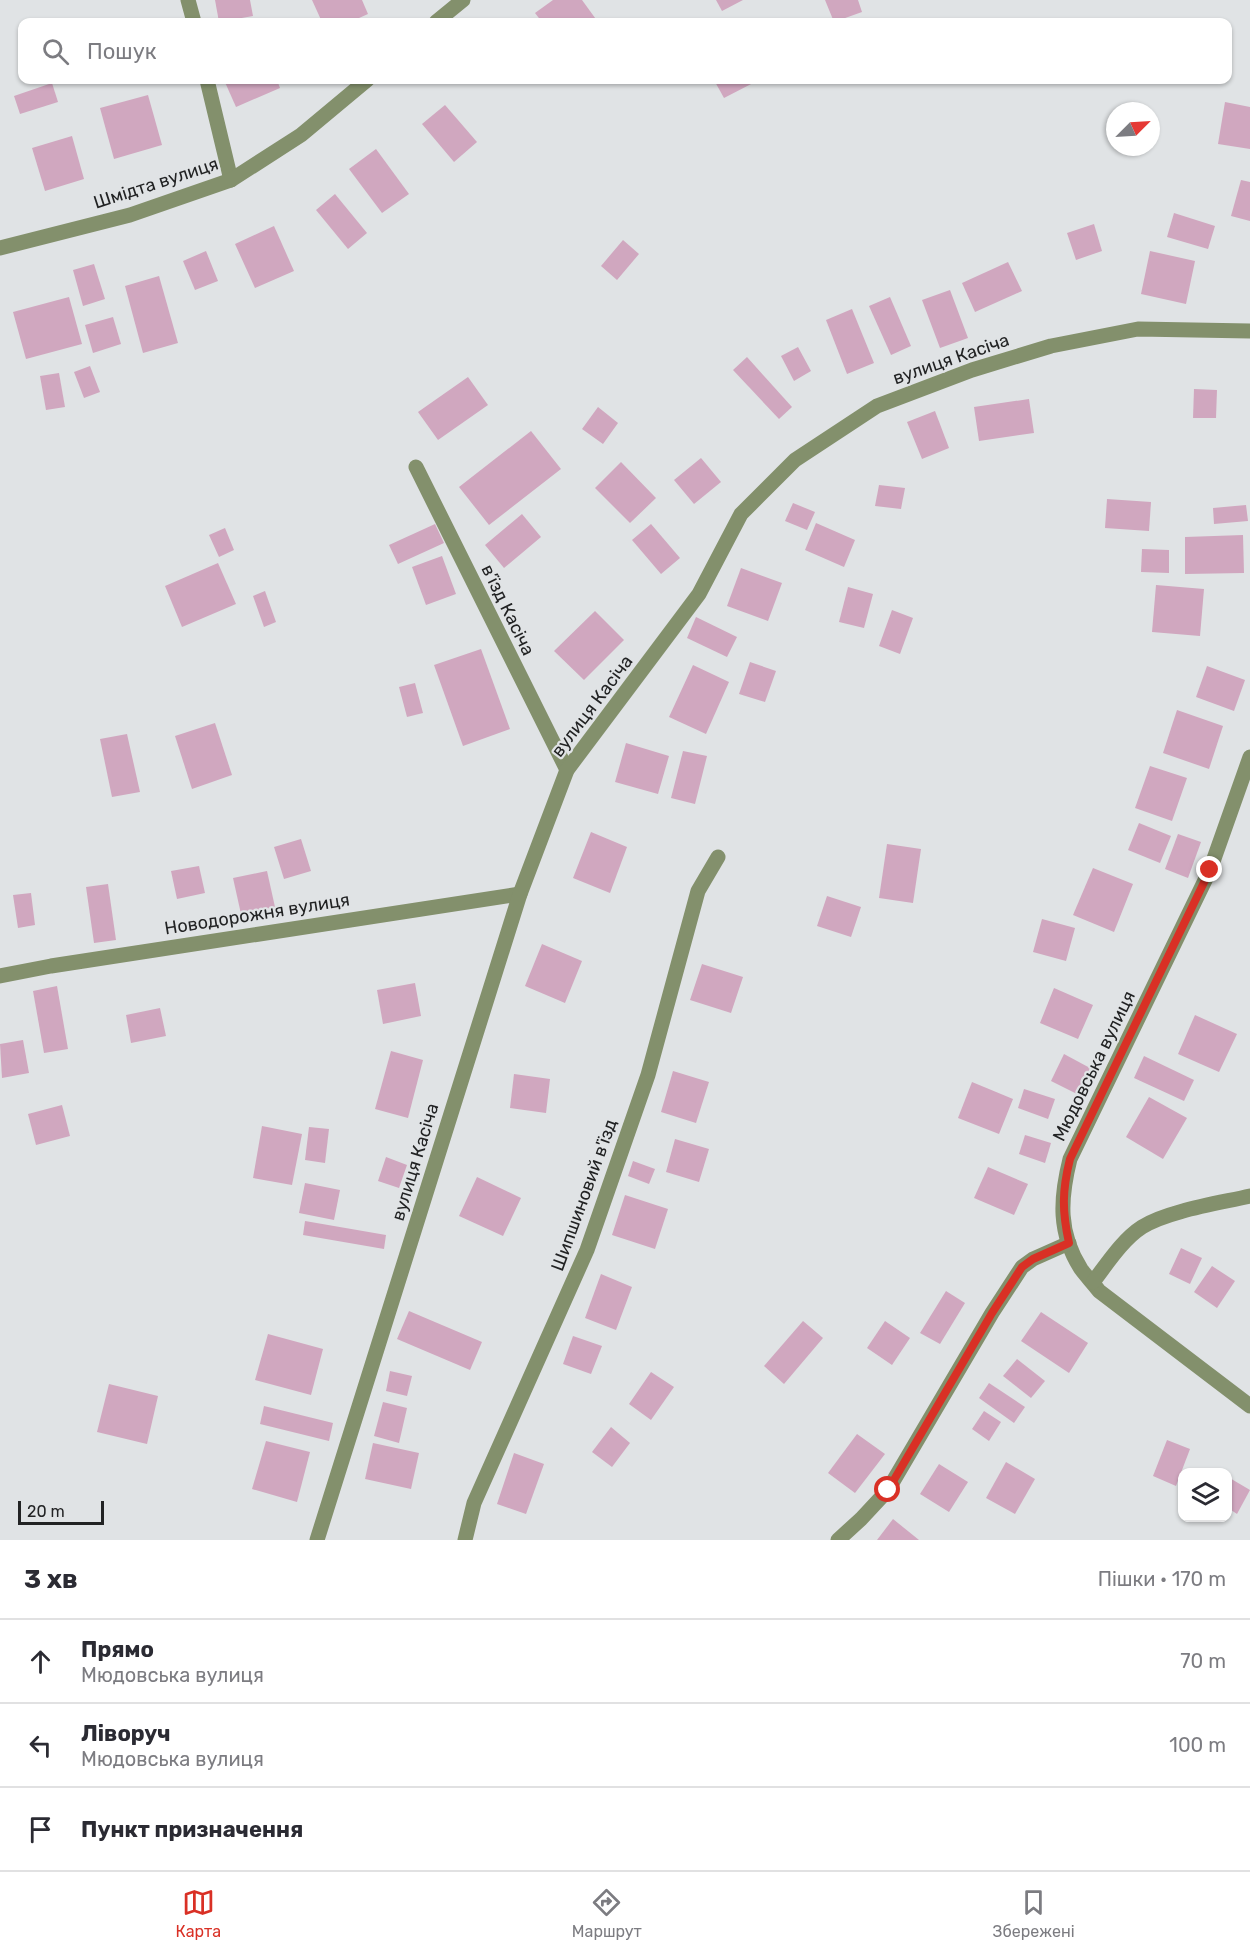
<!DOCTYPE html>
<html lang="uk">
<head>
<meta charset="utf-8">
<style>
	:root { --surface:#fff; --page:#f7f7f7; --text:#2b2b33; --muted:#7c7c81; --line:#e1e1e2; --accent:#d93025 }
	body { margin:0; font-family:Rubik,sans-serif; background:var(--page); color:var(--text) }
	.controls { position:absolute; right:18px; bottom:18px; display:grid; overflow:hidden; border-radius:12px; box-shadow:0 2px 4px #0004 }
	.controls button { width:54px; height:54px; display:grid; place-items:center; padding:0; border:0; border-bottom:2px solid var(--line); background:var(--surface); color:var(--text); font:30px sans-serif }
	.compass { position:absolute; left:1106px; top:102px; width:54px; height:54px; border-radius:50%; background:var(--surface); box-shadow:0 2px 4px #0004; rotate:66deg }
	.scale { position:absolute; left:18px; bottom:15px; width:86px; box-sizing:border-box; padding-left:6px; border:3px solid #222324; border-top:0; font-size:16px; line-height:21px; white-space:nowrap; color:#222324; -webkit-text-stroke:4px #e0e3e5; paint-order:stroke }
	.stop { position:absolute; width:18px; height:18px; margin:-14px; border:4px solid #d93025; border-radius:50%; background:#fff }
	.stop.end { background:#d93025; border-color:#fff; box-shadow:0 2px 6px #0008 }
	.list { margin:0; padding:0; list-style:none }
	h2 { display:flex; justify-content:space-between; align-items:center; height:78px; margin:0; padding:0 24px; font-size:26px }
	h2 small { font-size:20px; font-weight:400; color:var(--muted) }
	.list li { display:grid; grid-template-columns:39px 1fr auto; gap:18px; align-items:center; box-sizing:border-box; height:84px; padding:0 24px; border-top:2px solid var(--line) }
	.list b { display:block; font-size:22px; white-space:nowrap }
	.list p { margin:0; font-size:20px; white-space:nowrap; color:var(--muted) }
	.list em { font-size:20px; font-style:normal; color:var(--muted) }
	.icon { flex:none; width:33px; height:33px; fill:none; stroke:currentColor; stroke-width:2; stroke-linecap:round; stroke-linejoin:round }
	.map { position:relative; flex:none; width:1250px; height:1540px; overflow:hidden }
	.search { position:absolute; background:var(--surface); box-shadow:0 2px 4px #0004; left:18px; right:18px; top:18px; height:66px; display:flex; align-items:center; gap:15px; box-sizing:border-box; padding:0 21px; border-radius:12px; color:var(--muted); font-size:22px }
	.sheet { height:330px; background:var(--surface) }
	nav { display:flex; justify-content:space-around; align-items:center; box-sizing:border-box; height:84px; border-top:2px solid var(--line); background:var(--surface); font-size:16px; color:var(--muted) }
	nav a { display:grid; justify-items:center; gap:3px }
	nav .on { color:var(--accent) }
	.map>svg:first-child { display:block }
	.building { fill:#d0a7bf }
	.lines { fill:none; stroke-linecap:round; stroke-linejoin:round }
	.minor { stroke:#83906c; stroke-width:15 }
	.route { stroke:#d93025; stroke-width:8 }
	.labels { text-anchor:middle; stroke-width:4.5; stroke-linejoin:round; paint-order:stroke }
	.street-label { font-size:18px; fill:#222324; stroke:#e0e3e5 }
</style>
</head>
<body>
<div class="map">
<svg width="1250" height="1540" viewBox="0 0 1250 1540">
	<rect width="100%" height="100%" fill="#e0e3e5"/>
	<g class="building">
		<polygon points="215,0 250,0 253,16 219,22"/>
		<polygon points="312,0 362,0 368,14 350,22 322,22"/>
		<polygon points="553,0 582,0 598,22 542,22 535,13"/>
		<polygon points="716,0 743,0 722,11"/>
		<polygon points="825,0 858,0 862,12 834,22"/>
		<polygon points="224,80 277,80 280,88 236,107"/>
		<polygon points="714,80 754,80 755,82 724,98"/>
		<polygon points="52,83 58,102 20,114 14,96"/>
		<polygon points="148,95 162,145 114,159 100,108"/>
		<polygon points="1225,102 1250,107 1250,149 1218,144"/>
		<polygon points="445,105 477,142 454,162 422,124"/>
		<polygon points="72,136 84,179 45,191 32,148"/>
		<polygon points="376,149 409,194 382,213 349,169"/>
		<polygon points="1241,180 1250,182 1250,221 1231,216"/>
		<polygon points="335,194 367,233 348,249 316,210"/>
		<polygon points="1174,213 1215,226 1208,249 1167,237"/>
		<polygon points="1094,224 1102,251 1076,260 1067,233"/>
		<polygon points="274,226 294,271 255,288 235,244"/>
		<polygon points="623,240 639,254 617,280 601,266"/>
		<polygon points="206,251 218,281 195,290 183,261"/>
		<polygon points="1150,251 1195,261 1186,304 1141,294"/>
		<polygon points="1008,262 1022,291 975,312 962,283"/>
		<polygon points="94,264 105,299 83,306 73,270"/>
		<polygon points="159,276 178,343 143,353 125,286"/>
		<polygon points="950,290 968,338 940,348 922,300"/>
		<polygon points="69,297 82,344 26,359 13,312"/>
		<polygon points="890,297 911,346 891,355 869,306"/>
		<polygon points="852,309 874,363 847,374 826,320"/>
		<polygon points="113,317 121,344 93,353 85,325"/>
		<polygon points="798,347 811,371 794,381 781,356"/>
		<polygon points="747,357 792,407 779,419 733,370"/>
		<polygon points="90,366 100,392 84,398 74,372"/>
		<polygon points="59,373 65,407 46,410 40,376"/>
		<polygon points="468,377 488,405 438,440 418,412"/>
		<polygon points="1194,389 1217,390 1216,418 1193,418"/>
		<polygon points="1029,399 1034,433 979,441 974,407"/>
		<polygon points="598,407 618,423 603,444 582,429"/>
		<polygon points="935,411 949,448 922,459 907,422"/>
		<polygon points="531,431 561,469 489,525 459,487"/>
		<polygon points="701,458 721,482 694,504 674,480"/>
		<polygon points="621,462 656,498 630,523 595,488"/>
		<polygon points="879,485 905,488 901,509 875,506"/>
		<polygon points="1107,499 1151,502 1149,531 1105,528"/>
		<polygon points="793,503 815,512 807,530 785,521"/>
		<polygon points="1246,505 1248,521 1214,524 1213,508"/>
		<polygon points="522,514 541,537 504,568 485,545"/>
		<polygon points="816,523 855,540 844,567 805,550"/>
		<polygon points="435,524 444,543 398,564 389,545"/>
		<polygon points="651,524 680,558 661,574 632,540"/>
		<polygon points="225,528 234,550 219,557 209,535"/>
		<polygon points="1243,535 1244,573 1185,574 1185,537"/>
		<polygon points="1142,549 1169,550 1169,573 1141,572"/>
		<polygon points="442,556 456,594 426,605 412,567"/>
		<polygon points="218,563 236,604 182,627 165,586"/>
		<polygon points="741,568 782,583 768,621 727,606"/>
		<polygon points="1156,585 1204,589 1200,636 1152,632"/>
		<polygon points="848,587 873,594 864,628 839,622"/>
		<polygon points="265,591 276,622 264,627 253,596"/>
		<polygon points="892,610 913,618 900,654 879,646"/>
		<polygon points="595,611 624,640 584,680 554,651"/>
		<polygon points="696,617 737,637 727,657 687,638"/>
		<polygon points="481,649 510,729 463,746 434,665"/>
		<polygon points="750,662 776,671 765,702 739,694"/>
		<polygon points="693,665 729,682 706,734 669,717"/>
		<polygon points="1207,666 1245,680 1234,711 1196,697"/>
		<polygon points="415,683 423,713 407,717 399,687"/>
		<polygon points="1177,710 1223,726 1209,769 1163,753"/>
		<polygon points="215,723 232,775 192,789 175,736"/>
		<polygon points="127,734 140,792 112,797 100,739"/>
		<polygon points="626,743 669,756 658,794 615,782"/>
		<polygon points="683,751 707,756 695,804 671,798"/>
		<polygon points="1150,766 1187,778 1172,821 1135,808"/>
		<polygon points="1139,823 1171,836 1160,863 1128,850"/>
		<polygon points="591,832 627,847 610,893 573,878"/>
		<polygon points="1178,834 1201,842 1188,878 1165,869"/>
		<polygon points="301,839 311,871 284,879 274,847"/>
		<polygon points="887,844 921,849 913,903 879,898"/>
		<polygon points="199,866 205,893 177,899 171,871"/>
		<polygon points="1093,868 1133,884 1114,932 1073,915"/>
		<polygon points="267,871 275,907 241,914 233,878"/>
		<polygon points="108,884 116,940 94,943 86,887"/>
		<polygon points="31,893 35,925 18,928 13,895"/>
		<polygon points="827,896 861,907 851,937 817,926"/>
		<polygon points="1042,919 1075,928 1066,961 1033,952"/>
		<polygon points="542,944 582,961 565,1003 525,986"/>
		<polygon points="702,964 743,977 731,1013 690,1000"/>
		<polygon points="415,983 421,1016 383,1024 377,990"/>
		<polygon points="57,986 68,1049 44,1053 33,991"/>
		<polygon points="1054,988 1093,1005 1078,1039 1040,1023"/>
		<polygon points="160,1008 166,1036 131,1043 126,1015"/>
		<polygon points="1195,1015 1237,1034 1219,1072 1178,1054"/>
		<polygon points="23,1040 29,1073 2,1078 0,1044"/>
		<polygon points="391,1051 423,1060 408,1118 375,1109"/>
		<polygon points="1064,1054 1090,1068 1077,1094 1051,1081"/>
		<polygon points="1144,1056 1194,1080 1184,1101 1134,1078"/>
		<polygon points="673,1071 709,1082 696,1123 661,1112"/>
		<polygon points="514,1074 550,1079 546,1113 510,1108"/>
		<polygon points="972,1082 1013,1099 999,1134 958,1118"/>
		<polygon points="1024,1089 1055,1099 1048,1119 1018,1108"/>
		<polygon points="1149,1097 1187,1118 1163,1159 1126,1137"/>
		<polygon points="62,1105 70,1136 36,1145 28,1114"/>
		<polygon points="262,1126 302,1134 292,1185 253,1178"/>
		<polygon points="309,1127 329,1129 325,1163 305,1160"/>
		<polygon points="1025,1135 1051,1143 1045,1163 1019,1154"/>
		<polygon points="675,1139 709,1149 699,1182 666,1172"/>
		<polygon points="386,1157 407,1165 399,1188 378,1181"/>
		<polygon points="633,1161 655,1169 649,1184 628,1176"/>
		<polygon points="988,1167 1028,1184 1014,1215 974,1198"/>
		<polygon points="477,1177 521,1198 503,1236 459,1216"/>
		<polygon points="305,1183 340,1190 334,1220 299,1213"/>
		<polygon points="625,1195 668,1209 655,1249 612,1235"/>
		<polygon points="305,1221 386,1235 384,1249 303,1235"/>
		<polygon points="1181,1248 1202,1258 1190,1284 1169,1274"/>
		<polygon points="1212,1266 1235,1281 1217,1308 1194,1292"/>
		<polygon points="601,1274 632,1287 616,1330 585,1318"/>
		<polygon points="946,1291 965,1303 940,1344 920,1333"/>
		<polygon points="409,1311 482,1342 470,1370 397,1339"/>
		<polygon points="1041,1312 1088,1343 1069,1373 1021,1341"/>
		<polygon points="803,1321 823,1338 784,1384 764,1366"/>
		<polygon points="885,1321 910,1338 892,1365 867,1348"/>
		<polygon points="268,1334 323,1349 311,1395 255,1380"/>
		<polygon points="573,1336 602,1346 591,1374 563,1364"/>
		<polygon points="1017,1359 1045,1381 1031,1398 1003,1376"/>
		<polygon points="390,1371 412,1376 407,1396 386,1391"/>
		<polygon points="651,1372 674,1387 651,1420 629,1404"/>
		<polygon points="989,1383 1025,1407 1014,1423 979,1398"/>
		<polygon points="109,1384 158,1396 147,1444 97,1432"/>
		<polygon points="383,1402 407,1408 399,1443 374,1436"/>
		<polygon points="264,1406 333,1423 329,1441 260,1424"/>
		<polygon points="984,1411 1001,1422 989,1441 972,1429"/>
		<polygon points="611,1427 630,1443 612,1467 592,1452"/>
		<polygon points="857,1434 885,1454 855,1493 828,1473"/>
		<polygon points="1167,1440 1190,1449 1176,1486 1153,1476"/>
		<polygon points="266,1441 310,1452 297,1502 252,1489"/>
		<polygon points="373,1443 419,1453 411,1489 365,1479"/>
		<polygon points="514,1453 544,1464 526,1514 497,1504"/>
		<polygon points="1006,1462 1035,1479 1015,1514 986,1498"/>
		<polygon points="939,1464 968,1482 949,1512 920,1494"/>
		<polygon points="1228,1477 1250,1490 1237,1514 1228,1508"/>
		<polygon points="893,1519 919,1540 877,1540"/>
	</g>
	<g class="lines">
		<g class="minor">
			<polyline points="188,0 194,22"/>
			<polyline points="436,22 463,0"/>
			<polyline points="207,80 231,180"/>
			<polyline points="0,248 130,215 231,180 301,135 367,80"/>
			<polyline points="416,467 567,770"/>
			<path d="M1250,757L1210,870L1070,1159C1060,1199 1058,1233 1081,1269C1086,1276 1093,1283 1099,1291L1250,1406"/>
			<polyline points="0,976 51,966 520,894"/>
			<path d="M1093,1282C1107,1264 1122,1240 1142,1227C1167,1211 1220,1203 1250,1196"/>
			<polyline points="317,1540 520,894 567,770 699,594 741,514 795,460 877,406 972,370 1051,346 1138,329 1250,331"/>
			<polyline points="465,1540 474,1503 587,1250 648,1075 698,891 718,857"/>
			<polyline points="838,1540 861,1519 888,1490 992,1313 1022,1267 1033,1259 1069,1243"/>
		</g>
	</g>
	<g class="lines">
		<path class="route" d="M888,1490L992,1313L1022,1267L1033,1259L1069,1243C1062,1211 1062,1191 1070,1159L1210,870"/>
	</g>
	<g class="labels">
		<g class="street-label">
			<text transform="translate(156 183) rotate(-18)" y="6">Шмідта вулиця</text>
			<text transform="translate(951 359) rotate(-19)" y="6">вулиця Касіча</text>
			<text transform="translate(508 610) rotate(64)" y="6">в’їзд Касіча</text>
			<text transform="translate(592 706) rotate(-53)" y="6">вулиця Касіча</text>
			<text transform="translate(257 914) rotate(-9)" y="6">Новодорожня вулиця</text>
			<text transform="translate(1094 1066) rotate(-64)" y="6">Мюдовська вулиця</text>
			<text transform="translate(415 1162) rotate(-73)" y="6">вулиця Касіча</text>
			<text transform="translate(584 1195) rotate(-70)" y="6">Шипшиновий в'їзд</text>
		</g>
	</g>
</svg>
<div class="controls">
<button><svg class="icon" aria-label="layers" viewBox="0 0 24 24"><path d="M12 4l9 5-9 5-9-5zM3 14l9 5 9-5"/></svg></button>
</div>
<svg class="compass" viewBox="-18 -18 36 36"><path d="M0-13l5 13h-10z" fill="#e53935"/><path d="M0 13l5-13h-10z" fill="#7c7c81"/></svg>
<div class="scale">20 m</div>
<div class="stop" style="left:888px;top:1490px"></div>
<div class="stop end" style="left:1210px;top:870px"></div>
<div class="search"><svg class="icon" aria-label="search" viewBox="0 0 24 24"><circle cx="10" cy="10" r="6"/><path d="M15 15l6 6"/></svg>Пошук</div>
</div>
<section class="sheet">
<h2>3 хв<small>Пішки · 170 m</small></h2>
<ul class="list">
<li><svg class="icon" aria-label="ahead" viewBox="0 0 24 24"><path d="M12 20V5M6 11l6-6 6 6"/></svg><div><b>Прямо</b><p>Мюдовська вулиця</p></div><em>70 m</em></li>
<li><svg class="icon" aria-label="left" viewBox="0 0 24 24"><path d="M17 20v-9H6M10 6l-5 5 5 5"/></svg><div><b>Ліворуч</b><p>Мюдовська вулиця</p></div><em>100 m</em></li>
<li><svg class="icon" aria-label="arrive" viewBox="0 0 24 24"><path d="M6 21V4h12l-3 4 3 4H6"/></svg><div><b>Пункт призначення</b></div></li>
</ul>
</section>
<nav>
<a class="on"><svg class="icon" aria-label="map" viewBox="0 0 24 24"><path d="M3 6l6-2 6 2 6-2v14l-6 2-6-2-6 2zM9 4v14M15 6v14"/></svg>Карта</a>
<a><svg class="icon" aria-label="directions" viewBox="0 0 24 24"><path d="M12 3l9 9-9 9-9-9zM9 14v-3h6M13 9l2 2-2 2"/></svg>Маршрут</a>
<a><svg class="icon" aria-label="saved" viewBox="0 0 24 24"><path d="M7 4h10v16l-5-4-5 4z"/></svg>Збережені</a>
</nav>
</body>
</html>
